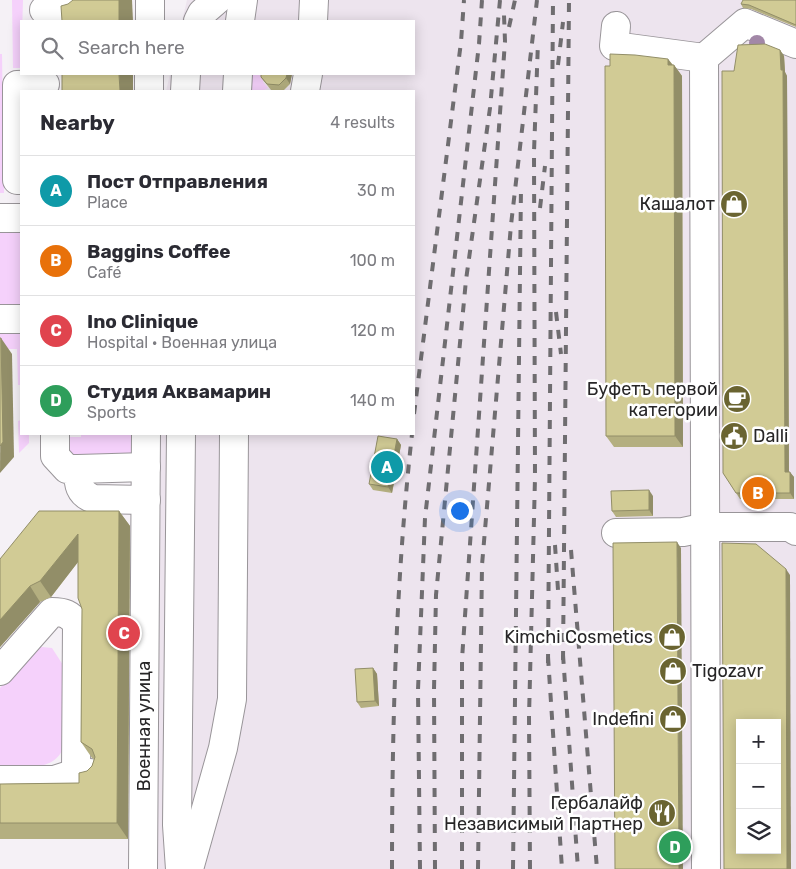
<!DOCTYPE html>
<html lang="en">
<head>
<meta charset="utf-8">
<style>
	:root { --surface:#fff; --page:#f7f7f7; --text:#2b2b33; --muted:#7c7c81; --line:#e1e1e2; --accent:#0b8043 }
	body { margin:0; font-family:Rubik,sans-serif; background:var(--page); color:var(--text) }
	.controls { position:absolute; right:15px; bottom:15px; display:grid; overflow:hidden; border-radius:0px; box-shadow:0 2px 12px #0003 }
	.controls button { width:45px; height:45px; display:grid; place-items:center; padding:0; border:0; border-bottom:1px solid var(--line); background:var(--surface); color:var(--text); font:25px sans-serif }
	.you { position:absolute; left:459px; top:510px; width:18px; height:18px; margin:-12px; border:4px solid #fff; border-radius:50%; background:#1a73e8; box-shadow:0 0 0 8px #1a73e833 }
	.badge { display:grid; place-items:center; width:32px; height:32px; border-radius:50%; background:var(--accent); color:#fff; font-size:16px; font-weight:700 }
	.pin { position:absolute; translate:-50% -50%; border:2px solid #fff; box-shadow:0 1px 5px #0006 }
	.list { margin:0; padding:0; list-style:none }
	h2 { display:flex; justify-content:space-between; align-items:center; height:65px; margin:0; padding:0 20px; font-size:21px }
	h2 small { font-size:16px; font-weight:400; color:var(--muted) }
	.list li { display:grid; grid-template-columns:32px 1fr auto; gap:15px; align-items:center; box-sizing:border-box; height:70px; padding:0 20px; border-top:1px solid var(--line) }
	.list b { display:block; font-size:19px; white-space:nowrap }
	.list p { margin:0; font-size:16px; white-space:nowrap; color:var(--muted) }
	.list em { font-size:16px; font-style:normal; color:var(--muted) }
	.icon { flex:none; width:28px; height:28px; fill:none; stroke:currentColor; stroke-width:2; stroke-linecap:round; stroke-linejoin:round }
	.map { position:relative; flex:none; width:796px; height:869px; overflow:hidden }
	.search { position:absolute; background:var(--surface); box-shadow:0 2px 12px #0003; left:20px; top:20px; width:395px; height:55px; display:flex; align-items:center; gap:12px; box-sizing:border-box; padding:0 18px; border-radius:0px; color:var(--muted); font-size:19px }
	.panel { position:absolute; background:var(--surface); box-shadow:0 2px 12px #0003; left:20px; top:90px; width:395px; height:345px; border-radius:0px }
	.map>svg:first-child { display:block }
	.built { fill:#ede4ee; fill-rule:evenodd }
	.green { fill:#f5d1fb }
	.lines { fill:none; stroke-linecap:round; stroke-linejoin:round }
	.minor-casing { stroke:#999599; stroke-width:30 }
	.minor { stroke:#fff; stroke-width:28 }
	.rail { stroke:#6f6d70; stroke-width:4; stroke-dasharray:9 9; stroke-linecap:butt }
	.tree { fill:#a287a7 }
	.wall { fill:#b4af80 }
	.shaded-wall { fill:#928e68 }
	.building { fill:#d1cb95; stroke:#928e68; fill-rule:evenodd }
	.labels { text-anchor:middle; stroke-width:5; stroke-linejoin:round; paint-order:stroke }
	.poi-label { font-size:18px; fill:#272627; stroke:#fff; text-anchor:end }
	.street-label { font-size:18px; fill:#272627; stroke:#fff }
</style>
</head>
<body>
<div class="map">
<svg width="796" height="869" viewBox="0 0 796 869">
	<rect width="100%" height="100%" fill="#f5f1f6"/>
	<path class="built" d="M187,0H796V869H153L159,434H414V91H166L170,74H414V21H182ZM740,723H777V850H740Z"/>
	<g class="green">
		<polygon points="12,0 23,0 21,68 13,68"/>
		<polygon points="0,54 2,54 4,193 0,193"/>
		<polygon points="236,74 263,74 263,82 268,88 262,91 233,91"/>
		<rect x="0" y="230" width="21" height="74"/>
		<polygon points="21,333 21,385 18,385 17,349 0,349 0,334"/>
		<polygon points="21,420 21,434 29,434 29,443 19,453 18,421"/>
		<polygon points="81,434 131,434 131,460 67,458 68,437 81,437"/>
		<path d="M42,647L52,648L63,665V749C52,773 22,766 0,766V688L32,650Z"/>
	</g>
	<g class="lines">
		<g class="minor-casing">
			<g id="minor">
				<polyline points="44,10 75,10"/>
				<polyline points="150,21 150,0"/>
				<polyline points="198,21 202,13 217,0"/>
				<polyline points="240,21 243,0"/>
				<polyline points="313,21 314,0"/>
				<polyline points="616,26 614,46 704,58"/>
				<polyline points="149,91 149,74"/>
				<polyline points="185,91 186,74"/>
				<polyline points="237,91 238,74"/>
				<polyline points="305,91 308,74"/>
				<polyline points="21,180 17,180 17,85 45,84"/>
				<polyline points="0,218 21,218"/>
				<polyline points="0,319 21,319"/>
				<path d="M55,434V456L67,469H78C78,484 79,494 94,499L146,500"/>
				<polyline points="78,469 146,467"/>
				<polyline points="616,533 683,532 707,527 790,527 796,531"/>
				<path d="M0,671L52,612C64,612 70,614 77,624L76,773"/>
				<polyline points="0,780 54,780 76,773 90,773"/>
				<polyline points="143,869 146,434"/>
				<polyline points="180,869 177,825 181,434"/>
				<polyline points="189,869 223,748 232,699 234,434"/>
				<polyline points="706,869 704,58 745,23 796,44"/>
			</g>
		</g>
		<use href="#minor" class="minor"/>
		<g class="rail">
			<polyline points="509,27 515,0"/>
			<polyline points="558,65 563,22"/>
			<polyline points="540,208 545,166"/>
			<polyline points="556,312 561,354"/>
			<polyline points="414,414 461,42 464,0"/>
			<polyline points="555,545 558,590"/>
			<polyline points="571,550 597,869"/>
			<polyline points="563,655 578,869"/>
			<polyline points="548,657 562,869"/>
			<polyline points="563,660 569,0"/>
			<polyline points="548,663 553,0"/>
			<path d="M392,869C392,723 396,579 412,434"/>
			<polyline points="420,869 418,690 425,518 479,44 482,0"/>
			<polyline points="435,869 434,690 436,595 466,280 490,108 500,0"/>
			<polyline points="462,869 462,659 505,41 504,15"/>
			<polyline points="478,869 482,565 511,225 537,0"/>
			<polyline points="513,869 521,187"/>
			<polyline points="530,869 529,717 535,478 534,152 538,42"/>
		</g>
	</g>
	<circle class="tree" cx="757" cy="43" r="8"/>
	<g class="wall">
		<polygon points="796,0 796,27 751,9 743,8 741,4"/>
		<polygon points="780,50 784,56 785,72 787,76 789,472 794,477 794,499 740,499 723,473 734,71"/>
		<polygon points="668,59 673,65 674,65 682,76 683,447 614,447 606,436"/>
		<polygon points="261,74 292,74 290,84 283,91 271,90 261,77"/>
		<polygon points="397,439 401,445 392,493 373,490 369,484"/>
		<polygon points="653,496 653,516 616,517 612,511"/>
		<polygon points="119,511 130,526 128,839 0,839 0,784 79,783 87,771 92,766 94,759 92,758 81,742 82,609 78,562 51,597 40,602 0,647 0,559"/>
		<polygon points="373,668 377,674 379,706 361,708 357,702"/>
	</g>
	<g class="shaded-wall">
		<polygon points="119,0 132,0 133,21 119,21"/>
		<polygon points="780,50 784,56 785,72 787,76 789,478 785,472"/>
		<polygon points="668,59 674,67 674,65 682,76 683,447 675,436"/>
		<polygon points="119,74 133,74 133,91 120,91"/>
		<polygon points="287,74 292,74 290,84 286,78"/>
		<polygon points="1,338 12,354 14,457 0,473"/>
		<polygon points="397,439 401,445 392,493 388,487"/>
		<polygon points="790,472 794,477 794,499 790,493"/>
		<polygon points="649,490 653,496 653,516 649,510"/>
		<polygon points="119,511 130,526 128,839 117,823"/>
		<polygon points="78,534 88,549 51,597 40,581"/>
		<polygon points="677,542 681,548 683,869 679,869"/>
		<polygon points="786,569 790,575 791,869 787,869"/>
		<polygon points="30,586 40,602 0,647 0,620"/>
		<polygon points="373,668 377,674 379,706 375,701"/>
	</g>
	<g class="building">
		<polygon points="73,0 119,0 119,21 62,21 61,6 68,4"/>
		<polygon points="743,0 796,0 796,25 749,5 741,4"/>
		<polygon points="765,44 780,50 781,70 783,70 785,472 790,472 790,493 736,493 723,473 722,71 734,71 738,45"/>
		<polygon points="610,54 635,55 668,59 668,65 674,65 675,436 606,436 605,66 610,66"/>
		<polygon points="62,74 119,74 120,91 62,91"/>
		<polygon points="261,74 287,74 286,78 279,85 267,84 261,77"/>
		<polygon points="0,338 1,338 3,442 0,446"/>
		<polygon points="378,436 397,439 388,487 369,484"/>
		<polygon points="649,490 649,510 612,511 611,491"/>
		<polygon points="39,511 119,511 117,823 0,823 0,784 79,783 79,773 87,771 92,766 95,757 92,749 81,742 82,609 78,598 78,534 40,581 30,586 0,620 0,559"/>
		<polygon points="677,542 679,869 615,869 613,543"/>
		<path d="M722,543L756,544L786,569L787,869H724ZM740,723H777V850H740Z"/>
		<polygon points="373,668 375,701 357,702 355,669"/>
	</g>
	<defs>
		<g id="shop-disc" transform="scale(1.4375)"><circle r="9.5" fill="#6a6431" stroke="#fff"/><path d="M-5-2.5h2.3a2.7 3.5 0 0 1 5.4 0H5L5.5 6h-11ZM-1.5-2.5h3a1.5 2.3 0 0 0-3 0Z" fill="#fff"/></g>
		<g id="cafe-disc" transform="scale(1.4375)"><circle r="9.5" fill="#6a6431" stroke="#fff"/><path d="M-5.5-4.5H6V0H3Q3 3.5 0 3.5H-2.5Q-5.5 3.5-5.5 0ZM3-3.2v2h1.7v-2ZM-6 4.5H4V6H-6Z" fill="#fff"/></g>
		<g id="civic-disc" transform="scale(1.4375)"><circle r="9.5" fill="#6a6431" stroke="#fff"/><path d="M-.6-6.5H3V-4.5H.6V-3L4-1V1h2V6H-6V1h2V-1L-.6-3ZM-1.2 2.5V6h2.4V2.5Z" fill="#fff"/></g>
		<g id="restaurant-disc" transform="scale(1.4375)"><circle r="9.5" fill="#6a6431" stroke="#fff"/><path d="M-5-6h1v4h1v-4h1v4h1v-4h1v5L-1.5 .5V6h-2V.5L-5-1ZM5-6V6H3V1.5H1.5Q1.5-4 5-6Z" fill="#fff"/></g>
	</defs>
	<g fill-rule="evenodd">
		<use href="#shop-disc" x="734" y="204"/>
		<use href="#cafe-disc" x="737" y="399"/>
		<use href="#civic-disc" x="734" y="436"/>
		<use href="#shop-disc" x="672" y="637"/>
		<use href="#shop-disc" x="673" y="671"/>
		<use href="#shop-disc" x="673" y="719"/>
		<use href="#restaurant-disc" x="662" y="813"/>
	</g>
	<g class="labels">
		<g class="poi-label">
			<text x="715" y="210">Кашалот</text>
			<text x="718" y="395">Буфетъ первой<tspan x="718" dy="21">категории</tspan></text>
			<text x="753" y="442" text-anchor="start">Dalli</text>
			<text x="653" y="643">Kimchi Cosmetics</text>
			<text x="692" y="677" text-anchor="start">Tigozavr</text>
			<text x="654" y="725">Indefini</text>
			<text x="643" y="809">Гербалайф<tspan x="643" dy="21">Независимый Партнер</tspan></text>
		</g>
		<g class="street-label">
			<text transform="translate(144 726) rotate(-90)" y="6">Военная улица</text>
		</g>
	</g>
</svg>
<div class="controls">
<button>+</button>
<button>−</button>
<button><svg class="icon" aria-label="layers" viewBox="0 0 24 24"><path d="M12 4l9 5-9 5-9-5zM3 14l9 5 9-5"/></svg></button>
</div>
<div class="you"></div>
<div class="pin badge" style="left:387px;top:467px;background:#0f9aa8">A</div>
<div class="pin badge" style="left:758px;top:493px;background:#e8710a">B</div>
<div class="pin badge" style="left:124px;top:633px;background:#e0444e">C</div>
<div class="pin badge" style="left:675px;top:847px;background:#2e9e5b">D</div>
<div class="search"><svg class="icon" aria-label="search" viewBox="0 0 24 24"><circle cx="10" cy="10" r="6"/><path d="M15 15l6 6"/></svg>Search here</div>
<section class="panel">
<h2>Nearby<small>4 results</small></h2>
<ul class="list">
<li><span class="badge" style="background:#0f9aa8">A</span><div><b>Пост Отправления</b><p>Place</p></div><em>30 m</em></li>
<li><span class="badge" style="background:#e8710a">B</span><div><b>Baggins Coffee</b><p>Café</p></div><em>100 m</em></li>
<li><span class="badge" style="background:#e0444e">C</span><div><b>Ino Clinique</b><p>Hospital · Военная улица</p></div><em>120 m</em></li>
<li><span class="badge" style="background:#2e9e5b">D</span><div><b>Студия Аквамарин</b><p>Sports</p></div><em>140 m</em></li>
</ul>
</section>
</div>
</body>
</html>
